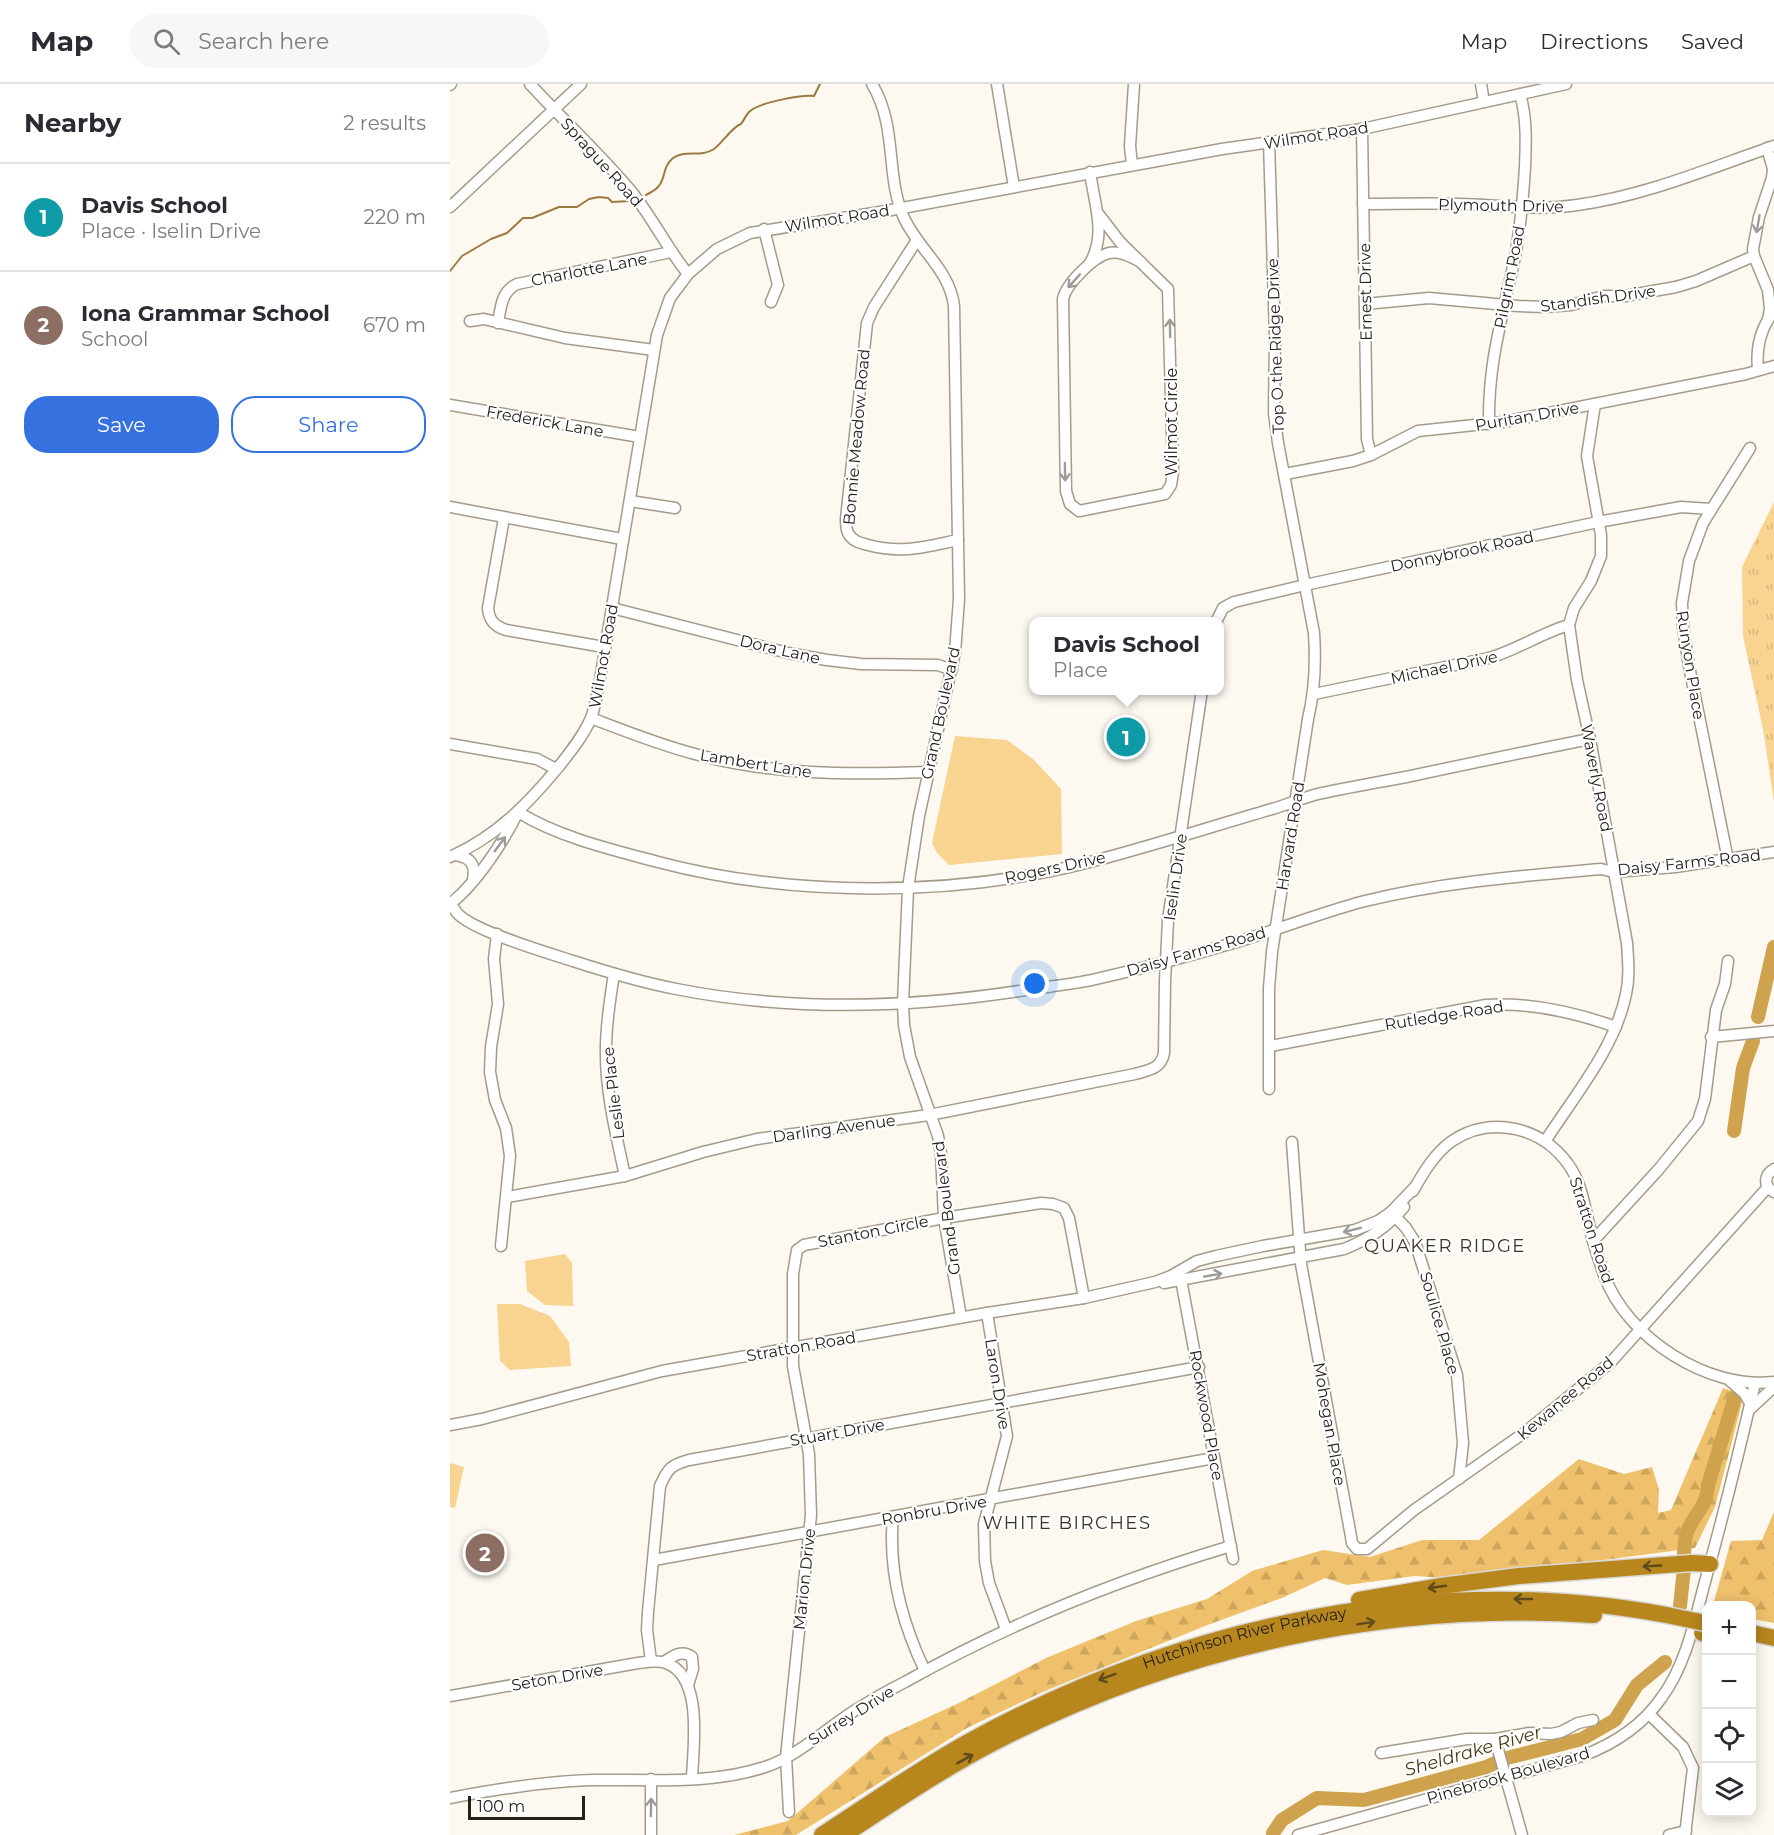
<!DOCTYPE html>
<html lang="en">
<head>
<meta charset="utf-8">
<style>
	:root { --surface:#fff; --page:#f7f7f7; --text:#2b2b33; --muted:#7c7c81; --line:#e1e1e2; --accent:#3571df }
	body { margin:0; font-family:Montserrat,sans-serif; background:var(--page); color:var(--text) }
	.controls { position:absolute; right:18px; bottom:18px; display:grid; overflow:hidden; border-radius:12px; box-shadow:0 3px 15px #0003 }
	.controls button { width:54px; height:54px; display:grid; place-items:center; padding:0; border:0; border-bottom:2px solid var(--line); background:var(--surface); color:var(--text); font:30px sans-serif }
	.scale { position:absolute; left:18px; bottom:15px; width:117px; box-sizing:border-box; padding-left:6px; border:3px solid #25211a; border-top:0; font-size:16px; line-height:21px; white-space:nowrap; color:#25211a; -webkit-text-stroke:4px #fff; paint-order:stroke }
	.you { position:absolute; left:585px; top:900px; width:21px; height:21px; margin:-15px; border:4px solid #fff; border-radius:50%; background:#1a73e8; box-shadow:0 0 0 9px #1a73e833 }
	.badge { display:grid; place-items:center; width:39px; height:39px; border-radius:50%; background:var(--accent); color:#fff; font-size:20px; font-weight:700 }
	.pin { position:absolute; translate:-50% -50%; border:3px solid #fff; box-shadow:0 2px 6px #0006 }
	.popup { position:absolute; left:579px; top:533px; width:195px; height:78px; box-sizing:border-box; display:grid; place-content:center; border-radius:12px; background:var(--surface); filter:drop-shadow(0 2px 4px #0005); font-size:20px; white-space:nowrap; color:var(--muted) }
	.popup b { font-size:22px; color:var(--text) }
	.popup::after { content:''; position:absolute; left:50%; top:100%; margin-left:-12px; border:12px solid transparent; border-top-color:var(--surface) }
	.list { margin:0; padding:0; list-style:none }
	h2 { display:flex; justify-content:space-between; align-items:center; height:78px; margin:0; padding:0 24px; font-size:26px }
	h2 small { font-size:20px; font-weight:400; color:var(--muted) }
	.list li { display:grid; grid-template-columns:39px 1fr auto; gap:18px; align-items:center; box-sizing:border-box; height:108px; padding:0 24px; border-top:2px solid var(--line) }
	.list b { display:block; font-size:22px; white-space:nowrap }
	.list p { margin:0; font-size:20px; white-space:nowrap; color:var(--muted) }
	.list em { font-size:20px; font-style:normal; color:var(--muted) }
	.actions { display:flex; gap:12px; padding:18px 24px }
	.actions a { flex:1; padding:14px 0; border:2px solid var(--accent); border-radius:24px; text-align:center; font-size:21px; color:var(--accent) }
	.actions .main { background:var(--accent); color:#fff }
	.icon { flex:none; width:33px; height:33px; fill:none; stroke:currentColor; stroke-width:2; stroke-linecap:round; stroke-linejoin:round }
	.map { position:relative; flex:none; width:1324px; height:1751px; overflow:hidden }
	header { display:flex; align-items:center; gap:36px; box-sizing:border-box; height:84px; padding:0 30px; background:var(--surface); border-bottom:2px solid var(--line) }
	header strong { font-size:28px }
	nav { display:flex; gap:33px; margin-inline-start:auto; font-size:21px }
	.search { width:420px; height:54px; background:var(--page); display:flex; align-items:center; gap:15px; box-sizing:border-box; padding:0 21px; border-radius:33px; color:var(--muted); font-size:22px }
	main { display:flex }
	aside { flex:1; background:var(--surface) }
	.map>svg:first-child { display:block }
	.forest { fill:url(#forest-firs) }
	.park { fill:url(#park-tufts) }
	.garden { fill:#f9d390 }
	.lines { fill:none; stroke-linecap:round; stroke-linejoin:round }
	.stream { stroke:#9c7b3e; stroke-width:2 }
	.river { stroke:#cfa24d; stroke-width:14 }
	.minor-casing { stroke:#a59b89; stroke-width:13 }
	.highway-casing { stroke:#d8d7d6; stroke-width:19 }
	.minor { stroke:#fff; stroke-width:10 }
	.highway { stroke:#b7871e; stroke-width:16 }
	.highway-bridge-casing { stroke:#d8d7d6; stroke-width:19; stroke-linecap:butt }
	.highway-bridge { stroke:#b7871e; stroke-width:16 }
	.oneway { stroke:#9d9b98 }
	.oneway2 { stroke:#5f4a1c }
	.labels { text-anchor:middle; stroke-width:4.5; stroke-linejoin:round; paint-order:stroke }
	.street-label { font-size:16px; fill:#25211a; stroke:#fff }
	.neighbourhood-label { font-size:18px; letter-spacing:1.5px; fill:#3c3324; stroke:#fff }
	.water-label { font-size:18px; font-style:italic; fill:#4b3813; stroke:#fff }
</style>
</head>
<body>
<header>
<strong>Map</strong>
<div class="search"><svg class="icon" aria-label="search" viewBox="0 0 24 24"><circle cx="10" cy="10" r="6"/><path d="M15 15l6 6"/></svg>Search here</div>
<nav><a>Map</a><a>Directions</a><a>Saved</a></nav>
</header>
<main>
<aside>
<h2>Nearby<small>2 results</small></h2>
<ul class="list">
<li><span class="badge" style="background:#0f9aa8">1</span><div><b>Davis School</b><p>Place · Iselin Drive</p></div><em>220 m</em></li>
<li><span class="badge" style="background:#8d6e63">2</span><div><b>Iona Grammar School</b><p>School</p></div><em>670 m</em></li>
</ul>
<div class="actions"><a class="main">Save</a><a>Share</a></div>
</aside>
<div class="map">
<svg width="1324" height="1751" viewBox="0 0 1324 1751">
	<defs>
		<pattern id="forest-firs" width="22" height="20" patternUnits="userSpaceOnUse" patternTransform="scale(1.5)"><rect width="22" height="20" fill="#efc16c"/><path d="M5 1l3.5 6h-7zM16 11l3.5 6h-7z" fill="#cda65d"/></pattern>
		<pattern id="park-tufts" width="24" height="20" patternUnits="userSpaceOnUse" patternTransform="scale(1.5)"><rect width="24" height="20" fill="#f9d390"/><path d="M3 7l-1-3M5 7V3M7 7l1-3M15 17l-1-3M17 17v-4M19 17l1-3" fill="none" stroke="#d5b57c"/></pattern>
	</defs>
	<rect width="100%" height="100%" fill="#fdf9f1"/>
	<g class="forest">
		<polygon points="1273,1304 1294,1311 1265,1423 1245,1464 1010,1495 964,1492 897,1501 875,1494 832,1514 760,1540 595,1607 517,1644 346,1751 284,1751 338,1737 435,1653 509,1619 596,1574 686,1537 757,1515 802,1487 873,1466 920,1473 972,1456 1029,1456 1129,1375 1174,1390 1202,1383 1209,1406 1208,1429 1221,1426"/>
		<polygon points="1324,1428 1324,1539 1302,1535 1302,1522 1263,1521 1281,1457 1312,1456"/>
	</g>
	<polygon class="park" points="1324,418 1324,718 1313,645 1293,552 1292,483"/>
	<g class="garden">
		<polygon points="505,652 557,656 584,676 611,705 612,770 499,781 487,769 482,759"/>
		<polygon points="115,1170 122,1179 123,1222 95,1221 77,1207 75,1177"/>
		<polygon points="47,1220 70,1220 100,1232 119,1258 121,1282 60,1286 50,1277"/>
		<polygon points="0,1379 14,1383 5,1424 0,1423"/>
	</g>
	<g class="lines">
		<g class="stream">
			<path d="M196,111C200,109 205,106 208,103C216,95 212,83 223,74C237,65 250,74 264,65C273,58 282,43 291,40C294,36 296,31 299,28C309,18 351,11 364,12L370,0"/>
			<polyline points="0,187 12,172 41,155 57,149 73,134 82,134 109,123 127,123 139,115 149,113 158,114 162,118 180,117"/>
		</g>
		<g class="river">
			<polyline points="1308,933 1324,863"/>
			<polyline points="1284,1047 1293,984 1303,957"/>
			<path d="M1234,1470C1235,1461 1234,1453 1238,1446C1246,1427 1256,1425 1258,1401L1285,1313"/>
			<polyline points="1230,1522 1234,1485"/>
			<polyline points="823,1749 832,1736 867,1714 914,1716 1036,1683 1057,1674 1132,1655 1165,1636 1187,1601 1215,1578"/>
		</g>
		<g class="minor-casing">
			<g id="minor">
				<path d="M80,0C113,36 150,70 181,107C202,133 217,164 238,190"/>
				<path d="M422,0C448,43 435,92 454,134C468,165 500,186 504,222L509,515L505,568L469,732L458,804L453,919L454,941L460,973L488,1052L491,1069L494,1134L511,1233"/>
				<polyline points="547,0 564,103"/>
				<polyline points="1031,0 1034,18"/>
				<polyline points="0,1 1,0"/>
				<polyline points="912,45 917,355 921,371"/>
				<path d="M819,58L825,251L824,329L828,359L864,549C866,579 865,606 858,635L822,868L819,904V1005"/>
				<polyline points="1317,64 1323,85 1322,94 1309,133 1303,165 1304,172 1318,206 1320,225 1318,236"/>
				<polyline points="682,81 680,62 684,0"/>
				<path d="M913,120C945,120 977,119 1009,120C1049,121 1088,127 1127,121C1195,112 1260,84 1324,62"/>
				<polyline points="0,123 131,0"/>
				<path d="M647,128L670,158L718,205L723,388L721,401L715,410L629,427L620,420L616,407L613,215C616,200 643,173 659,169C671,167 681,173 691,178"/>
				<polyline points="314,145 328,201 321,218"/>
				<path d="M467,156L424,223L417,239L396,435C396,439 396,445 398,449C402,457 410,459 418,461C452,470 474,463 508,456"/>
				<path d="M640,179C657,150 644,119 640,88"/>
				<polyline points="915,220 979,214 1068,222 1095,223 1121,221 1154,212 1175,212 1226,203 1246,197 1304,172"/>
				<polyline points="20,237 34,235 115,254 204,266"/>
				<path d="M48,239C51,223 51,208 67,200L221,168"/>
				<path d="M1308,285C1306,266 1310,247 1321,231"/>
				<polyline points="0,321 190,353"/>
				<path d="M1039,340C1038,281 1051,239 1063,182C1070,150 1073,116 1075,83C1076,58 1077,34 1070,10"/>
				<polyline points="835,390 903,377 921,371 968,347 1053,338 1296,290 1324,282"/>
				<polyline points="180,417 225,424"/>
				<polyline points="0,423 172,455"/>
				<path d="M54,434L38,524C39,536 44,542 56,546L154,563"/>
				<polyline points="162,524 338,569 377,576 411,580 488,581 502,586"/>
				<polyline points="766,538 773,524 784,518 855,501 1148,438 1231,423 1261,425"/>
				<path d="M864,610L1039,574C1067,566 1091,549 1119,541"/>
				<path d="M141,634C175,647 210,661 245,670C321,691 400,691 477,688"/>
				<polyline points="0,660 87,675 106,685"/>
				<path d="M5,771C20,773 26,780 23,795"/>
				<path d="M0,773C46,753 79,719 110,681C121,667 134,651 141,634C145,624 146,613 149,602L207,251L220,214L238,190L267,165L300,149L436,127L772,65L912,45L1116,0"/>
				<polyline points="1278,776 1239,582 1233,543 1232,519 1239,477 1253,439 1300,364"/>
				<path d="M0,820C26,800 54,757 68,728C108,753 163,766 208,778C340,813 504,813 636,779C698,763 760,743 822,725C836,721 850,715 864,711C894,704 925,699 956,693C1017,680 1079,667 1140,655"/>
				<path d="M1,820C3,823 5,826 7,829C23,847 98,869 123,877C157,888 191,898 226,905C343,928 465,924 582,905C603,902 625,900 646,895C695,884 743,871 790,857C832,844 873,828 915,817C993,798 1072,792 1151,785L1164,788L1225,783L1324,768"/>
				<polyline points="47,850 44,875 48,920 41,963 40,988 45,1016 56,1044 60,1072 51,1162"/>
				<path d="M164,890C160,915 156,939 156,964C155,1007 166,1050 175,1092"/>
				<polyline points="1261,953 1324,947"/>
				<path d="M820,962L1036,921C1081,918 1124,928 1166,943"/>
				<path d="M1096,1056C1125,1011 1165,964 1176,910C1180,893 1178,876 1177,859L1140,655L1127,596L1119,541L1124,524L1141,497L1151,472V451L1137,372L1145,320"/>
				<polyline points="842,1058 851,1180 900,1447 902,1459 907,1465 917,1465 964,1426 1078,1346 1161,1278 1318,1103"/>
				<path d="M1324,1085C1314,1091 1313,1102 1324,1108"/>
				<path d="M963,1107C973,1089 985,1069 1002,1057C1040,1031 1092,1043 1118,1080C1132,1099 1134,1121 1140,1144C1143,1160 1149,1176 1154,1191C1177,1254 1258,1306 1324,1298"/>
				<path d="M57,1113L175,1092L253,1068L307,1055L479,1031L685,990C699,986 711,985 714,969L715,897L718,836L752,606"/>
				<polyline points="941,1128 956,1144 965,1158 1007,1291 1013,1359 1009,1395"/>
				<polyline points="1143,1157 1209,1085 1248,1037 1255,1015 1266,926 1275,900 1278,877"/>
				<polyline points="730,1190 783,1475"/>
				<path d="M714,1199L894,1165C919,1155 936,1144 954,1123"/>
				<polyline points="537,1229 557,1352 534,1440 535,1477 539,1499 556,1545"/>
				<polyline points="1278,1295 1294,1309 1300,1319"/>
				<polyline points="1299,1326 1324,1303"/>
				<polyline points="0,1341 32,1335 212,1287 537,1229 634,1214 705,1198 721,1192 747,1177 766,1172 813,1162 905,1146 928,1137 941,1128 966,1102"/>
				<path d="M443,1433C438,1486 452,1539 475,1587"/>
				<polyline points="204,1476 764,1374"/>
				<path d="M201,1577L197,1546L198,1528L210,1402C218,1384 221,1381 239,1376L749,1283"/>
				<path d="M214,1578C223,1572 232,1565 242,1573L243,1585L238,1601"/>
				<path d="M0,1612L188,1579C197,1578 207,1576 216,1579C254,1592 243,1664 242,1695"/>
				<polyline points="1199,1630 1233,1663 1243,1684 1235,1751"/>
				<polyline points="1045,1655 1072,1751"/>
				<polyline points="931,1669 1017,1655 1045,1655 1079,1649 1101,1650 1111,1648 1128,1639 1143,1636"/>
				<path d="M0,1714C47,1705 96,1697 144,1696C201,1695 260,1701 315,1683C346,1673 376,1645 404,1627C420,1617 437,1607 455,1598C558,1540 667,1496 781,1462"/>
				<polyline points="339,1728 336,1673 361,1431 359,1370 343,1282 343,1190 347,1166 354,1161 494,1134 591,1119 603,1120 614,1124 619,1134 634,1214"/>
				<polyline points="201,1751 201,1695"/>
				<path d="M848,1751L1132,1672C1164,1660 1193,1641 1212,1613C1237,1579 1245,1534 1256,1494C1274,1429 1290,1364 1305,1299"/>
				<polyline points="1219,1751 1236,1747"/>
			</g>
		</g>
		<g class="highway-casing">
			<g id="highway">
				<polyline points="909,1516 991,1502 1069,1492 1242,1479 1260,1480"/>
				<polyline points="1252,1549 1256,1550"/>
				<polyline points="1302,1549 1324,1554"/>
				<path id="s1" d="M372,1751C421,1719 469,1685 520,1657C735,1539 994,1484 1236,1535"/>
				<path d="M394,1751C442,1719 490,1687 541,1660C726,1564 935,1517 1144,1531"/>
			</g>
		</g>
		<use href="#minor" class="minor"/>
		<use href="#highway" class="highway"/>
		<g class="highway-bridge-casing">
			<polyline id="highway-bridge" points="1236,1535 1255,1539"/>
		</g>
		<use href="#highway-bridge" class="highway-bridge"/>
	</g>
	<defs><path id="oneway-shaft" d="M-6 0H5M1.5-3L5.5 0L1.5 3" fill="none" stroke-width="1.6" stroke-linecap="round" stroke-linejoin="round" transform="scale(1.5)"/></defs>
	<g class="oneway">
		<use href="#oneway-shaft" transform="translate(1308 140) rotate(100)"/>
		<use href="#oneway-shaft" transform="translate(624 197) rotate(132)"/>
		<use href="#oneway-shaft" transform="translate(720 244) rotate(-91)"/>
		<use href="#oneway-shaft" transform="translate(615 388) rotate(89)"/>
		<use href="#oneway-shaft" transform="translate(50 760) rotate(-54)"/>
		<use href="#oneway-shaft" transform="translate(902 1146) rotate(166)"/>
		<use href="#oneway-shaft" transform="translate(763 1191) rotate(-10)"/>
		<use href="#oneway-shaft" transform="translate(201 1723) rotate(-89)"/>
	</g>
	<g class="oneway2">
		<use href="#oneway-shaft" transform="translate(1202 1482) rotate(177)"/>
		<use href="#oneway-shaft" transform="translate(987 1503) rotate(172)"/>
		<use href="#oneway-shaft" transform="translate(1073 1515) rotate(-180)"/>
		<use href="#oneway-shaft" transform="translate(916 1539) rotate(-9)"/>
		<use href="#oneway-shaft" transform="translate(657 1593) rotate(159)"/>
		<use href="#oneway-shaft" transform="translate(515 1675) rotate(-29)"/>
	</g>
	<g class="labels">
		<g class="street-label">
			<text transform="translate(866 51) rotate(-9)" y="6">Wilmot Road</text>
			<text transform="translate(152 78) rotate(48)" y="6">Sprague Road</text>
			<text transform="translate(1051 121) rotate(1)" y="6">Plymouth Drive</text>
			<text transform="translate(387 134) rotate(-9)" y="6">Wilmot Road</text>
			<text transform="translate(139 185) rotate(-11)" y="6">Charlotte Lane</text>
			<text transform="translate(1059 193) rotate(-79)" y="6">Pilgrim Road</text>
			<text transform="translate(915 208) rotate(-91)" y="6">Ernest Drive</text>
			<text transform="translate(1148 214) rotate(-8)" y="6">Standish Drive</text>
			<text transform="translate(825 262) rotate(-92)" y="6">Top O the Ridge Drive</text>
			<text transform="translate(1077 332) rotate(-10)" y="6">Puritan Drive</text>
			<text transform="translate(95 337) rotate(10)" y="6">Frederick Lane</text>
			<text transform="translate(721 338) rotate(-90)" y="6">Wilmot Circle</text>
			<text transform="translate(406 353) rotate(-85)" y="6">Bonnie Meadow Road</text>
			<text transform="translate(1012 467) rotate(-12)" y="6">Donnybrook Road</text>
			<text transform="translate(330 565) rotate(13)" y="6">Dora Lane</text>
			<text transform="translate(153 572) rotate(-80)" y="6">Wilmot Road</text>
			<text transform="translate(1241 581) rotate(81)" y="6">Runyon Place</text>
			<text transform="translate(994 583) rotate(-12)" y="6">Michael Drive</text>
			<text transform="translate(490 629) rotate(-78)" y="6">Grand Boulevard</text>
			<text transform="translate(306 679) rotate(9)" y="6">Lambert Lane</text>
			<text transform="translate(1147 694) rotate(79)" y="6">Waverly Road</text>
			<text transform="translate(840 752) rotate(-81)" y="6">Harvard Road</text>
			<text transform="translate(1239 778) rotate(-6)" y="6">Daisy Farms Road</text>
			<text transform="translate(605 783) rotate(-12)" y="6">Rogers Drive</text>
			<text transform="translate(725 793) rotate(-82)" y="6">Iselin Drive</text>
			<text transform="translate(746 867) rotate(-16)" y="6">Daisy Farms Road</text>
			<text transform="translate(994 931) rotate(-9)" y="6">Rutledge Road</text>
			<text transform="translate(163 1009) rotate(-97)" y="6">Leslie Place</text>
			<text transform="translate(384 1044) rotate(-8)" y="6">Darling Avenue</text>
			<text transform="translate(496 1124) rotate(-97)" y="6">Grand Boulevard</text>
			<text transform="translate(1142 1146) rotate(72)" y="6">Stratton Road</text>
			<text transform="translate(423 1147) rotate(-11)" y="6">Stanton Circle</text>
			<text transform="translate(990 1239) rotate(74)" y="6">Soulice Place</text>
			<text transform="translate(351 1262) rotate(-10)" y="6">Stratton Road</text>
			<text transform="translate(548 1300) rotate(81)" y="6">Laron Drive</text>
			<text transform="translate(1115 1314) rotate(-40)" y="6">Kewanee Road</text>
			<text transform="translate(757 1331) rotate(80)" y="6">Rockwood Place</text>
			<text transform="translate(880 1340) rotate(80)" y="6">Mohegan Place</text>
			<text transform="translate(387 1348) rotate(-10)" y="6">Stuart Drive</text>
			<text transform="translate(484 1426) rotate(-10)" y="6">Ronbru Drive</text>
			<text transform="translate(354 1495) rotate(-84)" y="6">Marion Drive</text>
			<text dy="6" stroke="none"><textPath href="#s1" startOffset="470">Hutchinson River Parkway</textPath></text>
			<text transform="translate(107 1593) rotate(-10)" y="6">Seton Drive</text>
			<text transform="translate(401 1631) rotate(-32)" y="6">Surrey Drive</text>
			<text transform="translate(1058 1691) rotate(-16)" y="6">Pinebrook Boulevard</text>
		</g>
		<g class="neighbourhood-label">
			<text x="995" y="1168">QUAKER RIDGE</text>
			<text x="617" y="1445">WHITE BIRCHES</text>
		</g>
		<g class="water-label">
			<text transform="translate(1023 1667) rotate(-16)" y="6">Sheldrake River</text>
		</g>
	</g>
</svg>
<div class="controls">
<button>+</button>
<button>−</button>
<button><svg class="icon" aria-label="locate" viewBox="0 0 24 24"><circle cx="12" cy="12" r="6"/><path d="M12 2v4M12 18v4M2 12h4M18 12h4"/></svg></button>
<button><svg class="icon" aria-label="layers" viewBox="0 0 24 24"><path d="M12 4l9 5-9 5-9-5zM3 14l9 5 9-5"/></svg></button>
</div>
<div class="scale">100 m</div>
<div class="you"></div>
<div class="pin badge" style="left:676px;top:653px;background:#0f9aa8">1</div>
<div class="popup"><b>Davis School</b>Place</div>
<div class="pin badge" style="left:35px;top:1469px;background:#8d6e63">2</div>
</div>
</main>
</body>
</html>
